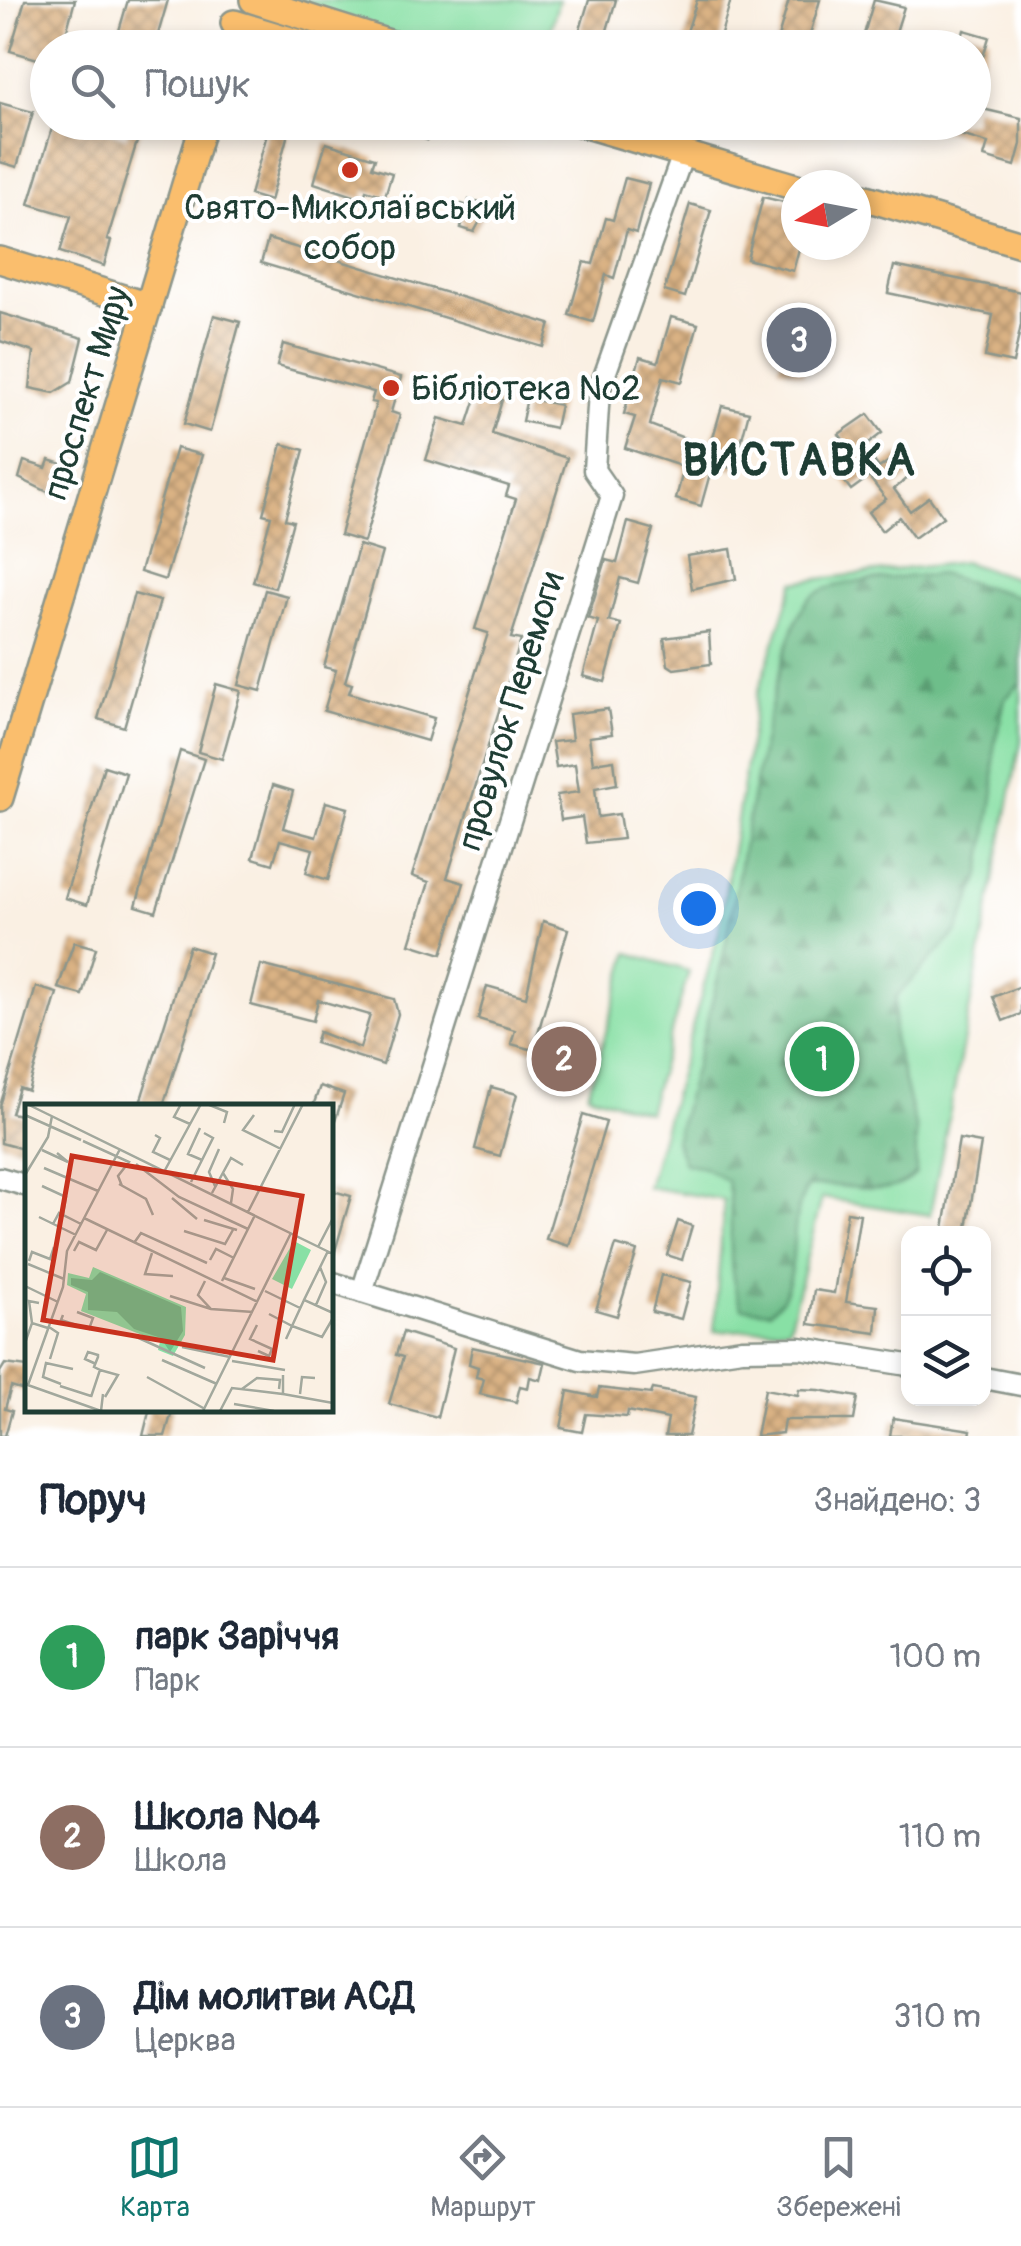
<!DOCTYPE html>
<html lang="uk">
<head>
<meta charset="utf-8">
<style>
	:root { --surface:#fff; --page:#f2f2f3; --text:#1f2937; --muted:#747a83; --line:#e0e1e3; --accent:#0f766e }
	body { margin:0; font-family:Pangolin,sans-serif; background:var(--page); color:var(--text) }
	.controls { position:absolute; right:30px; bottom:30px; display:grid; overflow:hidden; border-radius:20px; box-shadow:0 5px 15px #0003 }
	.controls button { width:90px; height:90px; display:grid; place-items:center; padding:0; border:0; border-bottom:2px solid var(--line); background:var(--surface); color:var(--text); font:50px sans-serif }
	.compass { position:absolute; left:781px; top:170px; width:90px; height:90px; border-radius:50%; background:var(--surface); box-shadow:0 5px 15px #0003; rotate:260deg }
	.you { position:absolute; left:698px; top:908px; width:35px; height:35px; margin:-25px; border:8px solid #fff; border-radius:50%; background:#1a73e8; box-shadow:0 0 0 15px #1a73e833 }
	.badge { display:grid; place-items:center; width:65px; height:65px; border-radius:50%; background:var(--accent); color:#fff; font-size:32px; font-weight:700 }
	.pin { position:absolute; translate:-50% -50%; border:5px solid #fff; box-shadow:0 2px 10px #0006 }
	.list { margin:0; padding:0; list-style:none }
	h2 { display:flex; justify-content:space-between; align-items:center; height:130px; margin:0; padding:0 40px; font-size:42px }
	h2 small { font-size:32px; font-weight:400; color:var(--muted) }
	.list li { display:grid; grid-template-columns:65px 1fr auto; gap:30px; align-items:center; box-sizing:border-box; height:180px; padding:0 40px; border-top:2px solid var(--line) }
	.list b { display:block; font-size:38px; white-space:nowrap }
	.list p { margin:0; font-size:32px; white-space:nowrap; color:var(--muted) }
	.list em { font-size:32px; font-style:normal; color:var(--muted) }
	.icon { flex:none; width:55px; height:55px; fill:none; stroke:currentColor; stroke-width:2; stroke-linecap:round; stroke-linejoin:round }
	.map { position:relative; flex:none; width:1021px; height:1436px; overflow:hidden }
	.search { position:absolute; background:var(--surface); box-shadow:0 5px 15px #0003; left:30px; right:30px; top:30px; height:110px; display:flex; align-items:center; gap:25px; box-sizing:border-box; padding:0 35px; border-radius:55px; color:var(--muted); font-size:38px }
	.sheet { height:670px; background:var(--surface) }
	nav { display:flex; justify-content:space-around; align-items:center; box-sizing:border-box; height:140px; border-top:2px solid var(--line); background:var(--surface); font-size:28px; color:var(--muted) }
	nav a { display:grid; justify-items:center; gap:5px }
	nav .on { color:var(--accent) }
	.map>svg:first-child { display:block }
	.green { fill:#88e0a5; stroke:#548e6c; stroke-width:2.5 }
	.forest { fill:url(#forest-firs); stroke:#467e5f; stroke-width:2.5 }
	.building { fill:url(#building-cross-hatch) }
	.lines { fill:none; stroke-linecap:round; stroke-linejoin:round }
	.minor-casing { stroke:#8c968c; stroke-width:25 }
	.major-casing { stroke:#8c968c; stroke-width:30 }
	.minor { stroke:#fff; stroke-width:20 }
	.major { stroke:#fabe6d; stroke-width:25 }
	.poi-dot { fill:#c8321e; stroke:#fff; stroke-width:4 }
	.labels { text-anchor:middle; stroke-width:8; stroke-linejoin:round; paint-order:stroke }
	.poi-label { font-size:35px; fill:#1f3d34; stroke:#fff }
	.street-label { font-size:35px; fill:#1f3d34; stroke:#fff }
	.district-label { font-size:45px; font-weight:bold; letter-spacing:2.5px; fill:#1f3d34; stroke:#fff }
	.inset-road { fill:none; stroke:#a2a89d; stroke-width:2.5 }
	.view { fill:#c8321e; fill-opacity:0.15; stroke:#c8321e; stroke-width:5 }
	.inset-edge { fill:none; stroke:#1f3d34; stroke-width:5 }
</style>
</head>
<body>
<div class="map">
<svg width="1021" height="1436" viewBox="0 0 1021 1436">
	<defs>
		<pattern id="forest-firs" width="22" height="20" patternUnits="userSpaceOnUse" patternTransform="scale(2.5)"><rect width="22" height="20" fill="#6ebe8a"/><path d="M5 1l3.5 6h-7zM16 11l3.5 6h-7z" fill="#5a9c72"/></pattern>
		<pattern id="building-cross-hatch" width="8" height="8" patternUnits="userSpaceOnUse" patternTransform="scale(2.5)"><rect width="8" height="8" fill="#dab284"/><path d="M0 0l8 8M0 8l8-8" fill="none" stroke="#b0926d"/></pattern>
	</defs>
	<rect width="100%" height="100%" fill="#fff"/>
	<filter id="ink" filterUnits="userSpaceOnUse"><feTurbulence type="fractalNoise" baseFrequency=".01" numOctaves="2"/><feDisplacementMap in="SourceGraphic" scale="20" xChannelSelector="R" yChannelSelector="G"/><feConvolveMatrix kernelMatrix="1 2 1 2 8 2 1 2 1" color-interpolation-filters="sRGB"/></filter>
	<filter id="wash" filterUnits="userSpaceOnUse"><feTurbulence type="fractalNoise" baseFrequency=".0048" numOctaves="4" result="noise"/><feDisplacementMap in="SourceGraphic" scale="40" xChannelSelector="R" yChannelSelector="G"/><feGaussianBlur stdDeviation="2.25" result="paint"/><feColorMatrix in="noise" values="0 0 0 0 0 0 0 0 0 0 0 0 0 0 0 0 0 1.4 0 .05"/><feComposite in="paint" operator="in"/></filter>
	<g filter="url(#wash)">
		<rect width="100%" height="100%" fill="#faf0e3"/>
		<g class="green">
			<polygon points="280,0 559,0 545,48 420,47"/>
			<polygon points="963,562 1021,580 1021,741 930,1215 822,1198 789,1327 714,1332 724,1200 647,1187 719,932 757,696 794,582"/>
			<polygon points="629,953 689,971 648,1112 588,1094"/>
		</g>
		<path class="forest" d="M939,574L1021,597V683L1005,699L994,748V791L981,873L958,931L896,997L893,1038L916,1129V1174C884,1204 847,1179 808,1187C782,1224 807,1284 770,1311L742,1308C722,1265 737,1225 727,1181L704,1167L684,1163L675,1141C691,1080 709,1018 723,957C737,896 774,625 812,596C836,578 908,578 939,574Z"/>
		<g id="blocks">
			<g class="building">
				<polygon points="25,0 75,0 62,48 48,48 48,62 10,51"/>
				<polygon points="128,0 168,0 154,48 114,48"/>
				<polygon points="589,0 616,0 602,47 577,40"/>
				<polygon points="697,0 731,0 717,48 682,48"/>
				<polygon points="789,0 820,0 806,48 775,48"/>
				<polygon points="874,0 904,7 891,48 860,48"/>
				<polygon points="964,30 989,37 976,80 974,48 959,48"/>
				<polygon points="0,103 33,112 17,167 0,162"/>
				<polygon points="974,107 1021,118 1021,144 1015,166 984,157 988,143 927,125 974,122"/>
				<polygon points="54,122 82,122 126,137 131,122 143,122 107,240 111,241 104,266 60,252 71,216 29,204"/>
				<polygon points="262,122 291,122 270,201 250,195 267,134 259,132"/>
				<polygon points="377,122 440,122 436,138 428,136 427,140"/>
				<polygon points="326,143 375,158 372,167 392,173 385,196 366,190 363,199 314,183"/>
				<polygon points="625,178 649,184 636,233 627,230 614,278 606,275 593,322 569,315 584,262 593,264 606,218 613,220"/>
				<polygon points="763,197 796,205 796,245 800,245 793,271 747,259"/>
				<polygon points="469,200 482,203 480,211 485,212 474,232 461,228 463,220 458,219 462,204 468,206"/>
				<polygon points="690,204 711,210 685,297 664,291"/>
				<polygon points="268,239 550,324 543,347 261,263"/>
				<polygon points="894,266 1021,292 1021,325 1013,363 985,357 993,315 888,293"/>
				<polygon points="796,306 820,313 803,374 779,367 782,355 777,354 781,341 786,342"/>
				<polygon points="0,313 83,338 72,382 54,393 30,388 34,352 0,341"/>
				<polygon points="214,315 240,322 210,432 184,424"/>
				<polygon points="671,317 698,324 682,382 663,377 650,425 710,448 722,406 749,412 734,469 713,463 701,506 676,499 684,467 625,448 635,417 624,414 640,357 658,362"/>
				<polygon points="283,344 401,377 391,412 400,415 364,542 340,535 376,403 371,402 374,392 277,366"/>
				<polygon points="478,392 502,400 492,434 567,458 511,638 521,640 447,878 464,883 442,954 410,944 429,882 412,876 488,633 475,629 516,499 506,496 509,486 426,460 439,418 467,426"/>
				<polygon points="527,398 560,405 555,428 522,421"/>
				<polygon points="868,414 882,433 864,447 879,468 899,454 913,474 894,489 910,511 929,497 943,517 914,538 899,517 882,531 868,512 886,499 869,477 851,490 835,469 854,455 839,434"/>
				<polygon points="282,444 304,450 285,519 293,521 275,588 253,582 271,516 263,514"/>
				<polygon points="176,448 202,455 165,580 140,572"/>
				<polygon points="49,460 63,464 54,495 19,478 24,461 46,468"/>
				<polygon points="628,522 653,529 638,583 620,578 609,621 621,624 605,682 583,676 598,621 588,618 606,560 617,563"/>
				<polygon points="359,545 382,552 345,682 352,684 349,693 434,718 427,741 324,711 336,670 324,667"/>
				<polygon points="731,549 736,579 692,589 687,556"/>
				<polygon points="265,590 287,596 261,691 239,685"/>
				<polygon points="134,594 160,601 124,727 98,719"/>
				<polygon points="709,632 711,664 674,669 668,665 664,638"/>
				<polygon points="216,684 241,691 222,759 198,752"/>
				<polygon points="608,709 612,734 589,737 593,763 614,760 617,784 595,788 598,817 619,814 623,839 586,843 582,817 561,820 557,795 579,792 575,764 556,767 552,742 572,740 569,714"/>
				<polygon points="180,751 204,759 156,912 136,906"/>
				<polygon points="104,766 126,773 87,905 65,898"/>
				<polygon points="273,785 293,791 283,828 316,837 326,802 348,808 328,880 306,873 313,849 280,840 273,864 253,858"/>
				<polygon points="543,921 568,929 533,1050 511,1044 515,1030 478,1019 487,986 526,997"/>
				<polygon points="74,942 96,948 82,995 58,988"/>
				<polygon points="189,946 211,953 163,1106 139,1106"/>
				<polygon points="261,965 394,999 398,1014 383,1065 315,1043 319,1032 360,1048 370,1015 318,1000 313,1021 251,1005"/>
				<polygon points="1021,986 1021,1014 1003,1021 993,997"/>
				<polygon points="36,987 57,993 28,1091 19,1088 11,1113 28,1117 26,1150 1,1143 0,1106"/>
				<polygon points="320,1086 344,1094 332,1130 330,1106 313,1106"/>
				<polygon points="491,1087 517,1094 500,1156 475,1149"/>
				<polygon points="583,1115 606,1122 569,1246 546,1239"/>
				<polygon points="959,1139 981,1143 966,1234 943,1234"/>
				<polygon points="330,1190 351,1196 333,1258 330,1257"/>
				<polygon points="847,1212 860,1214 846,1302 878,1306 876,1333 809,1324 814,1290 834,1293"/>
				<polygon points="678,1221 692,1226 682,1260 667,1255"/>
				<polygon points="616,1245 637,1251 617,1316 596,1310"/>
				<polygon points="661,1275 691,1282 681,1319 652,1312"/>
				<polygon points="403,1332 454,1348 437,1417 389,1404 403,1357 396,1355"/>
				<polygon points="472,1347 545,1363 541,1380 530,1377 528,1388 520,1386 516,1402 480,1394 484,1379 476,1377 478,1367 469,1364"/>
				<polygon points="5,1364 28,1367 28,1392 11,1387 5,1409 12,1411 5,1436 0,1436 0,1372"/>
				<polygon points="599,1388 651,1394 653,1389 696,1397 688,1436 665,1436 668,1419 628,1411 627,1417 586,1414 582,1432 561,1428 568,1391 597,1397"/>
				<polygon points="765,1389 798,1395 799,1389 819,1390 858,1397 854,1420 784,1420 782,1433 756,1436"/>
				<polygon points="150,1408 173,1408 165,1436 143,1436"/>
				<polygon points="893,1418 971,1430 970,1436 890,1436"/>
			</g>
		</g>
	</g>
	<g filter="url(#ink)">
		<use href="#blocks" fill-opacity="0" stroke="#8c968c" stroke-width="2.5"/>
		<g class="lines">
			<g class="minor-casing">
				<g id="minor">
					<polyline points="0,1178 28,1186"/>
					<polyline points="330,1282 580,1360 634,1365 742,1349 800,1348 908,1365"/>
					<polyline points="362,1292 612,496 594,470 599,391 683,154"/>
					<polyline points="984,1378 1021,1385"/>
				</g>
			</g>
			<g class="major-casing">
				<g id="major">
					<polyline points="253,0 405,48"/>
					<polyline points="234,23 318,48"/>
					<polyline points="576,122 796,187"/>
					<polyline points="856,195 1021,244"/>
					<polyline points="0,260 149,306"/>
					<polyline points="0,798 204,122"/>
				</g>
			</g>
			<use href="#minor" class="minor"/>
			<use href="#major" class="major"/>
		</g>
	</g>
	<g class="poi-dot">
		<circle cx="350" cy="170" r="10"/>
		<circle cx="391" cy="388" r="10"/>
	</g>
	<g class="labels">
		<g class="poi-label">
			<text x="350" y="219">Свято-Миколаївський<tspan x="350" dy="40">собор</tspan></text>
			<text x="411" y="400" text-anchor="start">Бібліотека №2</text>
		</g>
		<g class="street-label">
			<text transform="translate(86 393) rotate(-73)" y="12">проспект Миру</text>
			<text transform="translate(510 711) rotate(-73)" y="12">провулок Перемоги</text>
		</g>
		<g class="district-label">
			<text x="800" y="475">ВИСТАВКА</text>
		</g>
	</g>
	<g transform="translate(25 1104)">
		<rect width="308" height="308" fill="#faf0e3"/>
		<path d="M269,137L286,146L267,185L247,175ZM68,163L161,203L160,231L148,252L133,246L135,238L56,207L61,190L42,181L43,169L64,174Z" fill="#88e0a5"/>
		<path d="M75,168L156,203L158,227L145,248L136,234L109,225L92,208L63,206V188L46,181V174L67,176Z" fill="#6ebe8a"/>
		<path class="inset-road" d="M2,0L308,150M156,0L149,13L165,20M182,0L202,8L199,19M0,11L56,36M229,11L218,26L256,45M175,24L163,50L177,56M249,27L257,28L270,0M130,31L135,34L128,48L145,56M58,37L104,58L93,72L97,82M17,46L43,58L32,49M111,60L154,93L223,125M19,64L73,87M140,66L176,0M198,69L208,85L206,99M0,71L23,33L27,12M166,78L188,34L179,29M94,80L121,95L128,111M17,82L41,93L38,111M190,82L184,68L194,45M187,89L206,54L218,61M147,94L172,115M223,108L278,0M14,113L51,131M59,114L233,198M179,116L212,126M28,120L34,109L56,120M159,127L200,140L209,124M109,139L116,129L182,159M293,143L308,114M49,147L54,138L71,146L82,126M303,147L279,196L308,209M127,149L120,170L148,172M185,156L191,145L209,154M4,157L7,148L25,155L29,143M3,160L39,175M199,174L230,185M180,177L173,191L186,205L228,208M197,177L230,111M0,182L33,198M240,187L275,204M145,192L186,205M279,196L267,222L297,233L308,214M291,201L301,178L295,163M244,210L267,222L261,235M38,211L36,216L64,225L68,214L52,208M7,219L4,197L14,199M232,221L225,235L247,245L244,252L233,247M24,223L33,229L25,255M107,231L180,264M0,239L7,219L23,224M157,243L205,253M137,256L192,280M207,257L260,266M75,266L93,271L80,293M122,273L180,305M0,280L76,307L78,290M36,280L18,273L21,259L48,265M3,281L38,183L42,147L95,45M35,282L66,292M217,285L232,274L255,276L254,285M258,290L308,299M275,290L277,273L290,274M66,293L75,266L69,263L73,253V251L63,248L60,255L71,260M209,300L249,307M178,307L266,129M195,307L207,284L258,290V271"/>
		<path class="view" d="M47,52L277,92L248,256L18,216Z"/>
		<rect width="308" height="308" class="inset-edge"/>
	</g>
</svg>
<div class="controls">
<button><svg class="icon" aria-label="locate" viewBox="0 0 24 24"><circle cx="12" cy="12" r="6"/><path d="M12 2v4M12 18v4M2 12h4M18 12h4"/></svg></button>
<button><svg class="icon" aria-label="layers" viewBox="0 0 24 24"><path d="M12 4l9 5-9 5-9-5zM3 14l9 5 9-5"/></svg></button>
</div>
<svg class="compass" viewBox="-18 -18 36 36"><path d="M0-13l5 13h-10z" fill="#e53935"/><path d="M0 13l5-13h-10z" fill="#747a83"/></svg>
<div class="you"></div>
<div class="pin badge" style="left:822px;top:1059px;background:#2e9e5b">1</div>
<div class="pin badge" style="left:564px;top:1059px;background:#8d6e63">2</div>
<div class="pin badge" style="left:799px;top:340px;background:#6b7280">3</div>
<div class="search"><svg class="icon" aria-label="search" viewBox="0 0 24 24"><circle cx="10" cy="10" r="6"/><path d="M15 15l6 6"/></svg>Пошук</div>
</div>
<section class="sheet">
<h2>Поруч<small>Знайдено: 3</small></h2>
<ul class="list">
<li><span class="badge" style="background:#2e9e5b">1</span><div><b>парк Заріччя</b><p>Парк</p></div><em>100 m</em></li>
<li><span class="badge" style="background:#8d6e63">2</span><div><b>Школа №4</b><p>Школа</p></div><em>110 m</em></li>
<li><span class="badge" style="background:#6b7280">3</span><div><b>Дім молитви АСД</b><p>Церква</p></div><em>310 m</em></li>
</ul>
</section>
<nav>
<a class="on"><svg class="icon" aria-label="map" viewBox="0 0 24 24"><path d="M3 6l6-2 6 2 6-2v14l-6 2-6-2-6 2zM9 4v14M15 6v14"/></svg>Карта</a>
<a><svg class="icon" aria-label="directions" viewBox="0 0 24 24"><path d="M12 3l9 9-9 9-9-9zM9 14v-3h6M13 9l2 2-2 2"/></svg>Маршрут</a>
<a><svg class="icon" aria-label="saved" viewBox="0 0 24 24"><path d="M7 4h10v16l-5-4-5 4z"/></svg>Збережені</a>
</nav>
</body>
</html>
